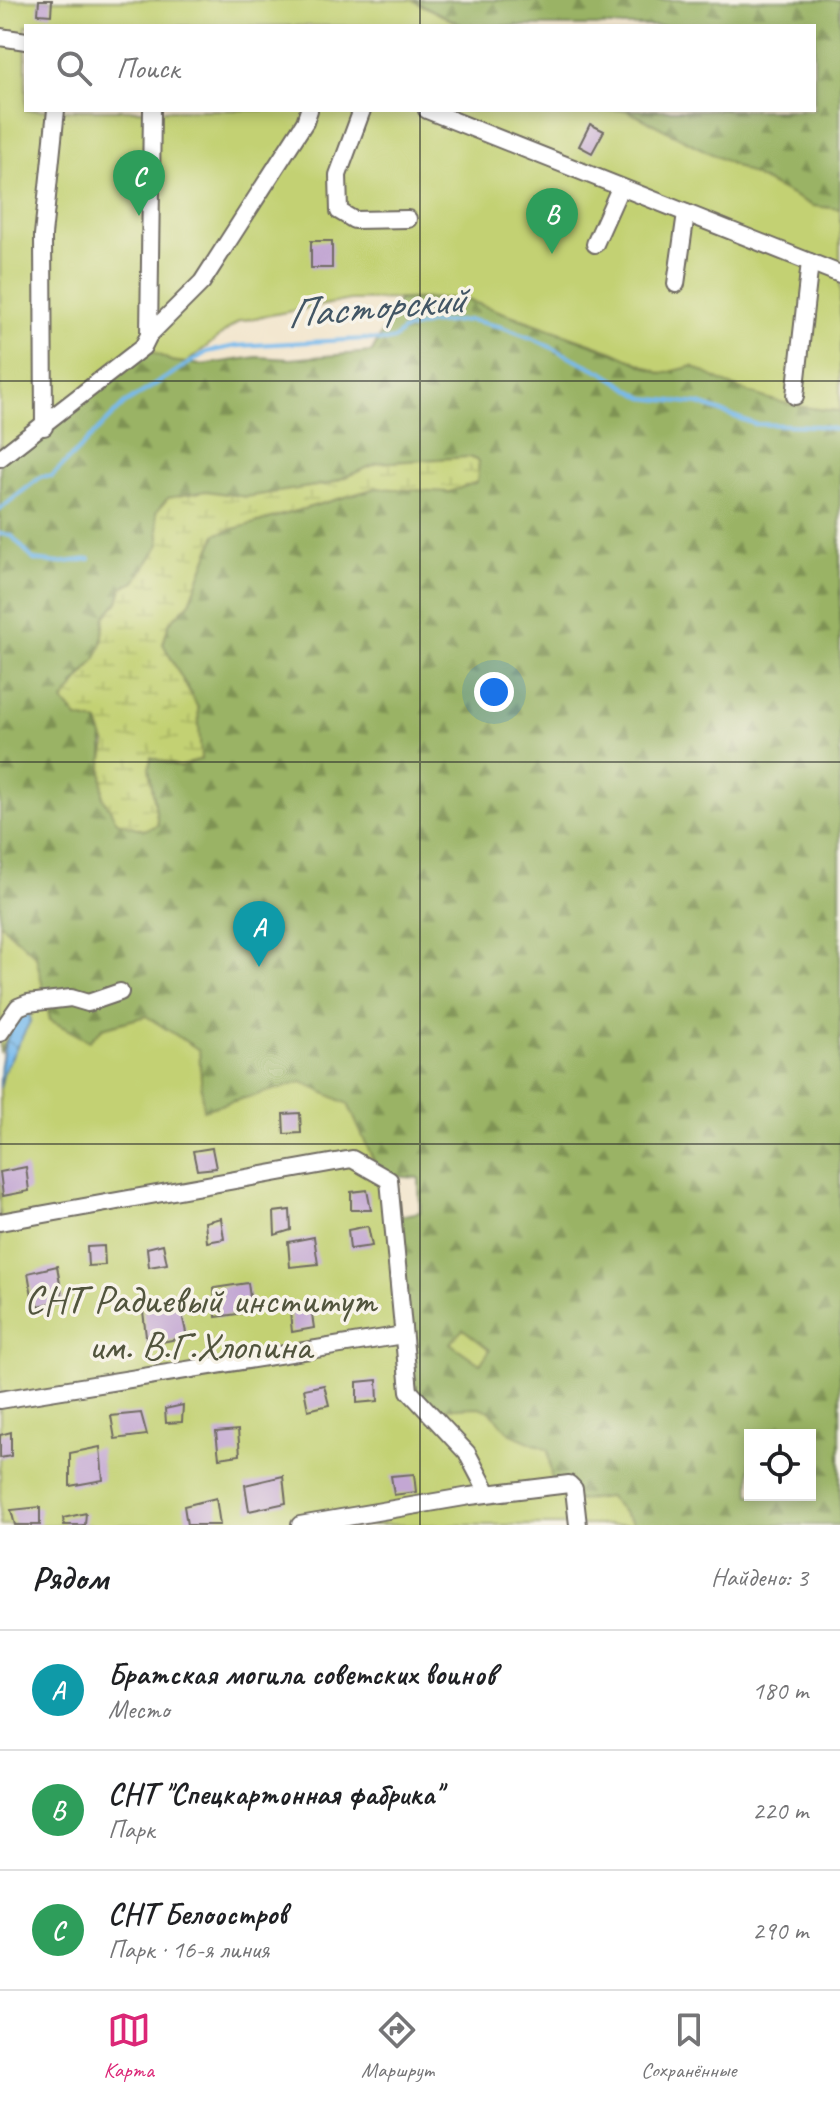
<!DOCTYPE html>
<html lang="ru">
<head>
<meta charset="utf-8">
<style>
	:root { --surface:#fff; --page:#f6f6f6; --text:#202124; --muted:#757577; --line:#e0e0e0; --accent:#db2777 }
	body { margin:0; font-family:Caveat,sans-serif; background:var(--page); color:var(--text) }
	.controls { position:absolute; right:24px; bottom:24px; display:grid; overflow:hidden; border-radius:0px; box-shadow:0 4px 12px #0003 }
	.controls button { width:72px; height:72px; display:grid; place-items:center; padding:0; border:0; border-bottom:2px solid var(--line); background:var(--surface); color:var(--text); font:40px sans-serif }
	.you { position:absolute; left:494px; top:692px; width:28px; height:28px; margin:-20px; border:6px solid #fff; border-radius:50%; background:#1a73e8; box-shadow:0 0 0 12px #1a73e833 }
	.badge { display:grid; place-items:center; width:52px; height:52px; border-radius:50%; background:var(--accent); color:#fff; font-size:26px; font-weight:700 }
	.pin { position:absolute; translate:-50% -66px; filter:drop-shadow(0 2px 4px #0008) }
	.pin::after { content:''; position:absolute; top:42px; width:28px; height:24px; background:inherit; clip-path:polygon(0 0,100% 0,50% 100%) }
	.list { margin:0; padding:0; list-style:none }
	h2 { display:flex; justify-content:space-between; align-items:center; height:104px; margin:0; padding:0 32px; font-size:34px }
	h2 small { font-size:26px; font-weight:400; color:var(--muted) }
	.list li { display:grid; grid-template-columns:52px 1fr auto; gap:24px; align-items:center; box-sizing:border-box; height:120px; padding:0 32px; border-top:2px solid var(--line) }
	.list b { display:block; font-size:30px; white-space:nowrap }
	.list p { margin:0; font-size:26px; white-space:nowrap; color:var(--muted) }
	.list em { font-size:26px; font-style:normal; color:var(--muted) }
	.icon { flex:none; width:44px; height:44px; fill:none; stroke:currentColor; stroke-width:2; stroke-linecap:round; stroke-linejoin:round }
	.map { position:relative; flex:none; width:840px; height:1525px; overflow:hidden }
	.search { position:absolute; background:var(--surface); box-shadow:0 4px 12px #0003; left:24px; right:24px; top:24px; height:88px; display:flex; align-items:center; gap:20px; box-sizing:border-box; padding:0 28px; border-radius:0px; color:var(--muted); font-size:30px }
	.sheet { height:464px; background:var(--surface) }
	nav { display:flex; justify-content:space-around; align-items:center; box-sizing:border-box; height:112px; border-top:2px solid var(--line); background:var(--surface); font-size:22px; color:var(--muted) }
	nav a { display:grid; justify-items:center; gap:4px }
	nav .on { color:var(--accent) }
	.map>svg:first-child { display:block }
	.forest { fill:url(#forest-firs); stroke:#626f48; stroke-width:2; fill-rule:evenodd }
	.wetland { fill:url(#wetland-marsh); stroke:#777e4f; stroke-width:2 }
	.garden { fill:#c3d173; stroke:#777e4f; stroke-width:2 }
	.water { fill:url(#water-ripples); stroke:#51728c; stroke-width:2 }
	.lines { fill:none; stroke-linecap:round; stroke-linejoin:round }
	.stream { stroke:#77baed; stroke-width:4 }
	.building { fill:#c3a7d3 }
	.minor-casing { stroke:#716c64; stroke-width:20 }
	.minor { stroke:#fff; stroke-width:16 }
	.grid { fill:none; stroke:#2b2b2b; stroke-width:2; stroke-opacity:0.55 }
	.labels { text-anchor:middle; stroke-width:7; stroke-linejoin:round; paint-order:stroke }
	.park-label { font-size:40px; fill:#51543d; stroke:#f7f3e8 }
	.water-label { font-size:42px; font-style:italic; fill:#425665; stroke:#f7f3e8 }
</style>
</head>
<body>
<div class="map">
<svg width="840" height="1525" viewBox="0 0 840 1525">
	<defs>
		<pattern id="forest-firs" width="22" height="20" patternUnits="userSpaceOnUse" patternTransform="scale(2)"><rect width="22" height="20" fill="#9ab365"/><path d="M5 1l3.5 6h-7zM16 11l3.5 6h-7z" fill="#7e9253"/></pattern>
		<pattern id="wetland-marsh" width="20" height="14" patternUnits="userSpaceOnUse" patternTransform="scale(2)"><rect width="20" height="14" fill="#c3d173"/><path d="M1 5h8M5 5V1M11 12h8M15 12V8" fill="none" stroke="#a8b464"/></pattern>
		<pattern id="water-ripples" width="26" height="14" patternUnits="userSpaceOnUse" patternTransform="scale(2)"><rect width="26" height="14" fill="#77baed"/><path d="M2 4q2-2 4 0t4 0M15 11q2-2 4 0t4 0" fill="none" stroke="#6297c0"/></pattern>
	</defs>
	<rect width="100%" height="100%" fill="#f7f3e8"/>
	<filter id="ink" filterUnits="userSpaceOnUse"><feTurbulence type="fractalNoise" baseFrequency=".0125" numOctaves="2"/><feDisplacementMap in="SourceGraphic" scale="16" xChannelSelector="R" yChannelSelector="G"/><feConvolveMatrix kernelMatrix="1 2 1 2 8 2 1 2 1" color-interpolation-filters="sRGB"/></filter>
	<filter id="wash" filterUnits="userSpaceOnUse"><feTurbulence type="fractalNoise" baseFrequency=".006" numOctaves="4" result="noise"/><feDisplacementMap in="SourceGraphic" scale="32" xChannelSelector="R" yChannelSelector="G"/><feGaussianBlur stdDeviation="1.8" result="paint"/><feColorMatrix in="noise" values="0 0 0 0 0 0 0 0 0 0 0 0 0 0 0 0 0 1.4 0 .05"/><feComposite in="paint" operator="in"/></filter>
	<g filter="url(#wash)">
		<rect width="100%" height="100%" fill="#f3e6ce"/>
		<g class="forest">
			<polygon points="413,0 840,0 840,209 813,206 626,110 814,110 814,26 463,26"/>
			<path d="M462,298L613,352L662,374L693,366C739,393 787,408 840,411V1525H635L609,1497L575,1501L552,1485L548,1451L510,1434L490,1411L430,1409L416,1401L394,1217L420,1212L419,1178L380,1175L348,1105L243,1098L202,1110L199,1050L146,1016L103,1028L89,1042L50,1020L36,956L0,923V458L143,347L171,361L201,365L257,357L290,359L372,352L398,300ZM469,457L403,488H376L216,534L190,602L169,623L163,644L198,708L180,767L151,757L149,768L158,824L102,763C109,731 90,710 73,685L95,660L102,644L105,617L118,602L122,588L135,582L160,544L156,512L206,491L246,497L329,484L378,463ZM750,1435H810V1495H750Z"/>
		</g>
		<polygon class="wetland" points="469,457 479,461 477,482 449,492 376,488 216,534 190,602 169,623 163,644 198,708 201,759 180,767 151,757 149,768 158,825 144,830 117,822 103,797 102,763 106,745 98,722 77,718 63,701 95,660 102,644 105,617 118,602 122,588 135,582 160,544 156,512 168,498 206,491 246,497 329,484 378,463"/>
		<g class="garden">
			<path d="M0,0H412L463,26H26V110H626L813,206L840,209V411C787,408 739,393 693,366L662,374L613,351L462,298L350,300L239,321L186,363L171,361L143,347L0,458Z"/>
			<polygon points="0,923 36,956 50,1020 89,1041 103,1028 146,1016 199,1050 203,1110 302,1082 348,1104 380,1175 389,1178 409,1391 430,1409 479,1407 490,1411 511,1434 548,1450 552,1485 564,1484 576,1501 609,1497 635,1525 0,1525 0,1088 13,1024 0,1053"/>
			<polygon points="463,1329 490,1350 480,1364 450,1343"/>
		</g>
		<path class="water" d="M28,1010L31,1020L4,1071L0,1088C0,1057 4,1037 22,1011Z"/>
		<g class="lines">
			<g class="stream">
				<polyline points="0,509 42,476 52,476 124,404 207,352 236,346 365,339 385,341 394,339 402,331 428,324 470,320 502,327 536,340 604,373 644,398 699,404 755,424 817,426 840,430"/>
				<polyline points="0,534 11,535 34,560 58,563 90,559"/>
			</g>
		</g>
		<g id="blocks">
			<g class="building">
				<polygon points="39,0 52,0 51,15 38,14"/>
				<polygon points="590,124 604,131 592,153 579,146"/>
				<rect x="311" y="241" width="21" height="27"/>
				<polygon points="300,1113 301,1133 284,1134 283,1114"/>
				<polygon points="212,1148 216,1168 197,1170 193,1151"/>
				<polygon points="26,1167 29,1191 3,1196 0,1172"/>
				<polygon points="367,1190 371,1210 351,1210 351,1192"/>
				<polygon points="290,1210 291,1230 275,1235 274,1212"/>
				<polygon points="221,1218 224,1239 207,1242 205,1222"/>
				<polygon points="368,1226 372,1246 350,1249 348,1230"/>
				<polygon points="314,1237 318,1264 290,1267 288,1242"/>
				<polygon points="163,1244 167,1264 149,1267 147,1248"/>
				<polygon points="104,1246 105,1265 88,1266 87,1247"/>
				<polygon points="57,1266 63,1301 34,1307 28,1273"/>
				<polygon points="248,1283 252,1312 216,1317 214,1288"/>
				<polygon points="180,1305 187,1337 147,1345 143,1311"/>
				<polygon points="311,1308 314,1328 292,1332 290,1312"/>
				<polygon points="377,1380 378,1401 357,1403 357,1382"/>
				<polygon points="324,1385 329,1405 308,1410 304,1389"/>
				<polygon points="183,1405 182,1422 166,1423 165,1409"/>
				<polygon points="141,1413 147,1435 115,1439 111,1416"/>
				<polygon points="238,1430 240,1455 219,1458 216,1432"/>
				<polygon points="11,1432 11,1456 0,1458 0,1435"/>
				<polygon points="100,1447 103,1480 70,1486 70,1453"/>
				<polygon points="414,1474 416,1492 394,1495 391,1476"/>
				<polygon points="283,1476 286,1503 249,1511 245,1485"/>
				<polygon points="216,1498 220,1525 187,1525 184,1506"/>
				<polygon points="40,1507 40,1525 15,1525 11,1510"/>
				<polygon points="86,1513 85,1525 64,1525 63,1518"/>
			</g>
		</g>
	</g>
	<g filter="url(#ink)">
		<use href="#blocks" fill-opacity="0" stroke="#716c64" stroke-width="2"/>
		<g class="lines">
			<g class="minor-casing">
				<g id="minor">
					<polyline points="0,37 26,41"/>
					<polyline points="362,110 338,175 339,211 354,220 408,219"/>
					<polyline points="427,110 840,274"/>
					<polyline points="595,244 620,188"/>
					<polyline points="676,284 686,213"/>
					<polyline points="149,335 152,110"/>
					<polyline points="795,396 810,262"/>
					<polyline points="44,427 43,235 56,110"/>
					<polyline points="0,458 143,347 149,335 202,282 305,122 309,110"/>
					<polyline points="0,1033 18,1007 28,1003 71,998 88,1003 120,992"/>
					<polyline points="0,1222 352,1159 389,1180 409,1391 467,1453 488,1493"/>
					<polyline points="0,1400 403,1335"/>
					<polyline points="300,1525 470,1496 569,1484 574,1489 578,1525"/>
				</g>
			</g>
			<use href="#minor" class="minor"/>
		</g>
	</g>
	<path class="grid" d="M420,0V26M420,110V1525M0,381H840M0,762H840M0,1144H840"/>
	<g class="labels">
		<g class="park-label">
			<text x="200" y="1313">СНТ Радиевый институт<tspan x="200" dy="46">им. В.Г.Хлопина</tspan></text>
		</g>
		<g class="water-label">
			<text transform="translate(375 305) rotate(-5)" y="15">Пасторский</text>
		</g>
	</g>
</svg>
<div class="controls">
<button><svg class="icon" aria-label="locate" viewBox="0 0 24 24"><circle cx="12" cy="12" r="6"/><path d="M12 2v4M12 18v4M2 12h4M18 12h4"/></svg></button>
</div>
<div class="you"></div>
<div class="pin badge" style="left:259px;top:967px;background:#0f9aa8">A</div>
<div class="pin badge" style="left:552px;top:254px;background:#2e9e5b">B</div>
<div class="pin badge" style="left:139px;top:216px;background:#2e9e5b">C</div>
<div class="search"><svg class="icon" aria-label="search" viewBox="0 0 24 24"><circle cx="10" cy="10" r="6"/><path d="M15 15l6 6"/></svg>Поиск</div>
</div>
<section class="sheet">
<h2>Рядом<small>Найдено: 3</small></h2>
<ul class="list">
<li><span class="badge" style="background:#0f9aa8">A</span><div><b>Братская могила советских воинов</b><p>Место</p></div><em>180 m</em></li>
<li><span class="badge" style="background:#2e9e5b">B</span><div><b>СНТ &quot;Спецкартонная фабрика&quot;</b><p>Парк</p></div><em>220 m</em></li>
<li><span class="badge" style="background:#2e9e5b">C</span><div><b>СНТ Белоостров</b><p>Парк · 16-я линия</p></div><em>290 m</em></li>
</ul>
</section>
<nav>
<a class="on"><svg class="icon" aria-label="map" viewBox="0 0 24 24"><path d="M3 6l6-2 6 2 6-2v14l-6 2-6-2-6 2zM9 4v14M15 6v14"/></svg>Карта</a>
<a><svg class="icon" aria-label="directions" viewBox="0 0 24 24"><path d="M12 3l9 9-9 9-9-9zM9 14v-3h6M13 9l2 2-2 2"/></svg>Маршрут</a>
<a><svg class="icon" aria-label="saved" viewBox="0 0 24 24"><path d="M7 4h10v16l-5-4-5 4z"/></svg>Сохранённые</a>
</nav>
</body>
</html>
